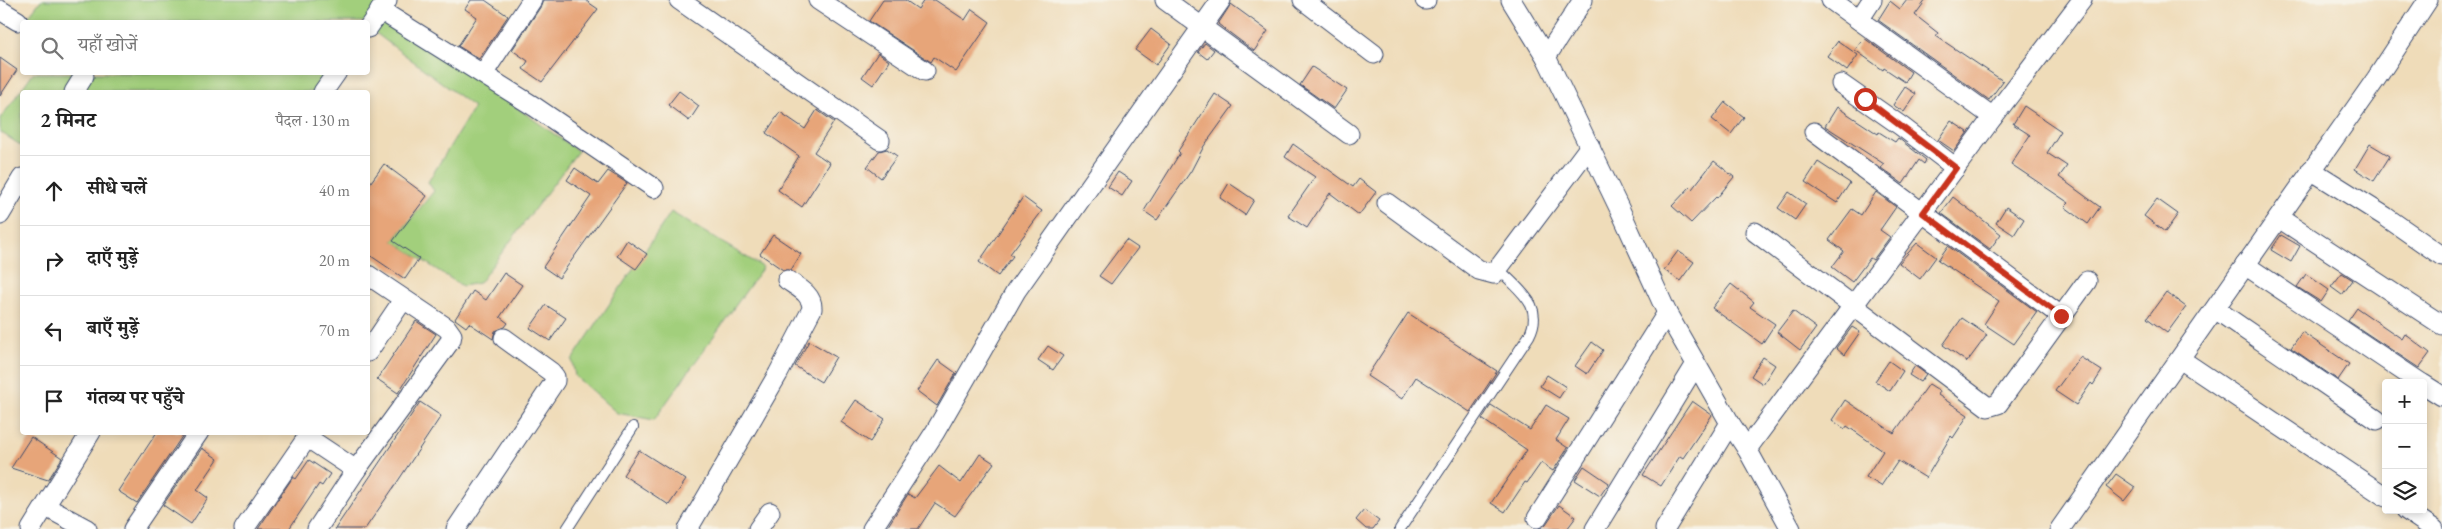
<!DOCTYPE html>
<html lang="hi">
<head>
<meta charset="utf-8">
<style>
	:root { --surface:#fff; --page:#f6f6f6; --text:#222; --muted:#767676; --line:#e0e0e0 }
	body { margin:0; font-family:"EB Garamond","Noto Serif Devanagari",serif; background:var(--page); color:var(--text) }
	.controls { position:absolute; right:15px; bottom:15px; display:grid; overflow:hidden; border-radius:5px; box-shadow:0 2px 8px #0003 }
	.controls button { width:45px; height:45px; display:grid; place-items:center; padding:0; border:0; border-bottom:1px solid var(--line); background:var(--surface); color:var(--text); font:25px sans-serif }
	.stop { position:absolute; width:15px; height:15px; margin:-11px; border:4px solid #c8321e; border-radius:50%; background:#fff }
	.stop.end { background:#c8321e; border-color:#fff; box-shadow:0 1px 5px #0008 }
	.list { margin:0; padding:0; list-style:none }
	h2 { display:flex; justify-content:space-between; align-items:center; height:65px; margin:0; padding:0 20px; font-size:21px }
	h2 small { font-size:16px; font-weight:400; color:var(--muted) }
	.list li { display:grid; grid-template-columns:32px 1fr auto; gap:15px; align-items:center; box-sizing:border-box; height:70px; padding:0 20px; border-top:1px solid var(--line) }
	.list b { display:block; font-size:19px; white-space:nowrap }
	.list em { font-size:16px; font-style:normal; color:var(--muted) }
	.icon { flex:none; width:28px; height:28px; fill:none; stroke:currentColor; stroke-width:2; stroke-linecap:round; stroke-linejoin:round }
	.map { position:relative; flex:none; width:2442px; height:529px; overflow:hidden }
	.search { position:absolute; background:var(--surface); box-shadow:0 2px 8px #0003; left:20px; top:20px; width:350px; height:55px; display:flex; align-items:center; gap:12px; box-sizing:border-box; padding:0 18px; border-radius:5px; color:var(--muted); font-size:19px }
	.panel { position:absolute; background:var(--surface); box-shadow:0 2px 8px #0003; left:20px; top:90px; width:350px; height:345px; border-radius:5px }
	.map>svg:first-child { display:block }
	.green { fill:#a2cf7c; stroke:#5e7f6d }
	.building { fill:#e7a579 }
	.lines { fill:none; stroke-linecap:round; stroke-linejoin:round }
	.service-casing { stroke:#3b496c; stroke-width:12 }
	.minor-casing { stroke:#3b496c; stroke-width:21 }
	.service { stroke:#fff; stroke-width:10 }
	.minor { stroke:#fff; stroke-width:19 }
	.route { stroke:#c8321e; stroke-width:6 }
</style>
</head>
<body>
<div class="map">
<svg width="2442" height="529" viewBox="0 0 2442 529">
	<rect width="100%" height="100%" fill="#f7f3e8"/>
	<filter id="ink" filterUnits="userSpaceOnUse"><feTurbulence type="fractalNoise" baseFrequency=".02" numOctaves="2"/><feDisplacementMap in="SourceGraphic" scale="10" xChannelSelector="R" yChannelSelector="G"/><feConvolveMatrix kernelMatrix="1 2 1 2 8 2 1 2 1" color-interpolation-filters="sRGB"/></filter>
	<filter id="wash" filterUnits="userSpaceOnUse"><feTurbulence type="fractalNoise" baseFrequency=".0096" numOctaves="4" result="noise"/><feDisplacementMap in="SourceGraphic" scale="20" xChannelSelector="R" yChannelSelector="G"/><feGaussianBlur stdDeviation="1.12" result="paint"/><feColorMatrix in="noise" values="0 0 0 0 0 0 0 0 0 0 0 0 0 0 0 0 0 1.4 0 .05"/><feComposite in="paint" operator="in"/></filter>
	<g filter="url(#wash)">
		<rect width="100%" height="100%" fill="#efdcb9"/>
		<g class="green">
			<polygon points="41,0 381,0 365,22 24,22"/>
			<polygon points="388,16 578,151 479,283 462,286 393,241 434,191 428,182 474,107 373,31"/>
			<polygon points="33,73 330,73 316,92 22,92 22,146 0,132 0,119"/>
			<polygon points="671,212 763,267 654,420 617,413 575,376 572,360"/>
		</g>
		<g id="blocks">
			<g class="building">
				<polygon points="471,0 485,0 508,16 479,59 458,46 477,17 465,9"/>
				<polygon points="543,0 585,0 598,9 542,82 523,69 528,61 512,50 541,6"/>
				<polygon points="883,0 905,0 918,9 924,0 935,0 965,20 972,9 990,22 956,72 934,57 931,62 869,21"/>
				<polygon points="1907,0 1926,0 1915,15 1938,33 1936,36 2003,81 1989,100 1878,20 1890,1 1900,9"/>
				<polygon points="1231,4 1268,31 1254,51 1218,24"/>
				<polygon points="1151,29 1171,44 1156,65 1135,50"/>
				<polygon points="1864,38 1911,72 1905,82 1884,68 1883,70 1855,50"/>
				<polygon points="1838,41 1858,55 1847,71 1827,56"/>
				<polygon points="1205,43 1214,50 1207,59 1198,52"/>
				<polygon points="878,53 889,61 873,85 862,77"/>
				<polygon points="0,58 17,70 0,96"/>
				<polygon points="1312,67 1347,90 1334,109 1300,85"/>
				<polygon points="1905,87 1916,94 1904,112 1893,105"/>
				<polygon points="679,91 699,106 689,121 668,105"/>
				<polygon points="1215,94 1233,106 1204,146 1191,171 1157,220 1144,211 1180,153 1178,151"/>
				<polygon points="1725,102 1744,117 1731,134 1712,119"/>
				<polygon points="2024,106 2061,131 2047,153 2067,166 2059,177 2100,207 2088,224 2065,207 2069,203 2011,164 2030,135 2013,124"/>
				<polygon points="1837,107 1878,134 1879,132 1895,142 1898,138 1926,160 1924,164 1919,160 1903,184 1881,168 1884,164 1825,126"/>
				<polygon points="817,110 834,122 814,152 830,163 802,207 778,190 799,156 766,133 780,112 805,129"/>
				<polygon points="1951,121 1968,132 1954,151 1938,140"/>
				<polygon points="1293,144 1353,187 1359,179 1376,192 1359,215 1330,193 1307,228 1288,216 1315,177 1285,157"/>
				<polygon points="2370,144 2390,156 2374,181 2355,169"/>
				<polygon points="887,149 897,156 881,178 867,167 879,151"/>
				<polygon points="1714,161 1734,177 1717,198 1716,197 1691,223 1672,206 1690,187 1692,189"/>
				<polygon points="1818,162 1850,183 1837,203 1805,182"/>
				<polygon points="384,164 427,196 393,241 419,258 405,279 368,254 368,186"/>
				<polygon points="575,168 598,184 608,171 627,183 559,278 543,267 591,196 567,180"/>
				<polygon points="1118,172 1132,181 1122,196 1108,187"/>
				<polygon points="1229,183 1254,200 1245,215 1220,198"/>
				<polygon points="1789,192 1806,204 1795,220 1778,208"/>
				<polygon points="1876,192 1896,207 1880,230 1890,237 1873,260 1870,258 1852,282 1832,267 1844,251 1829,240 1852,209 1861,215"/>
				<polygon points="1023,197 1042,211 1010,254 1013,256 998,276 979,262"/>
				<polygon points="1953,197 2001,234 1990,249 1941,213"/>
				<polygon points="2157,199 2178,214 2165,232 2144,216"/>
				<polygon points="2006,207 2024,219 2014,235 1996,223"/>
				<polygon points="773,235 801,254 791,270 783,270 760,254"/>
				<polygon points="2281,235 2300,246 2291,262 2271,250"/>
				<polygon points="627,240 647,254 636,269 617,256"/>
				<polygon points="1126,240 1138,248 1111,284 1099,276"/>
				<polygon points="1917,243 1936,257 1920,279 1899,263"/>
				<polygon points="1948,246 2037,312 2014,344 1984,324 1999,301 1938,260"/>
				<polygon points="1678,251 1694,262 1680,281 1664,270"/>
				<polygon points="504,273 522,285 500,317 508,323 505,327 495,331 493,339 469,323 466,327 455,319 473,291 486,300"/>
				<polygon points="2342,273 2353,280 2342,295 2331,287"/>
				<polygon points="2306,274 2329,290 2321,302 2297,287"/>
				<polygon points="1731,284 1754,302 1750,307 1775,324 1762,344 1712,308"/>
				<polygon points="2166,292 2186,307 2167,333 2147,318"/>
				<polygon points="546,305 566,318 550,341 530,328"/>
				<polygon points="2357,308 2402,339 2405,334 2430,353 2419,368 2348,321"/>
				<polygon points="1793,311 1816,328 1800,350 1777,332"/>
				<polygon points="1408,313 1497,371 1470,412 1416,377 1402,399 1367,376"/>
				<polygon points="1962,318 1987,335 1967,362 1943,345"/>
				<polygon points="416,321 436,334 398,393 377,379"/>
				<polygon points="1852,327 1860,332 1844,355 1836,348"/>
				<polygon points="2302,332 2349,364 2338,380 2291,348"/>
				<polygon points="809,341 836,357 821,382 795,366"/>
				<polygon points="1592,342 1603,350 1587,374 1575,366"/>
				<polygon points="1048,346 1063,356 1053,370 1038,360"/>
				<polygon points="1763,357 1775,365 1763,384 1751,376"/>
				<polygon points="2080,357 2102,371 2093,385 2091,383 2076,405 2055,391"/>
				<polygon points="938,360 956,373 937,406 917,391"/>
				<polygon points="1889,361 1903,371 1890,391 1875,381"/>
				<polygon points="1915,366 1926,374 1920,382 1909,375"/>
				<polygon points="1547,375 1566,387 1559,398 1540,386"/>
				<polygon points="1929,384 1940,391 1938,395 1968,415 1953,438 1951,436 1926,478 1898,461 1881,486 1866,477 1883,451 1847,426 1845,429 1832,420 1845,400 1894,433"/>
				<polygon points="856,400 885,419 870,442 841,422"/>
				<polygon points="1692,401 1712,415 1683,458 1680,456 1661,486 1643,475"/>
				<polygon points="420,402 441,416 396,484 365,529 335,529"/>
				<polygon points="1491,405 1530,430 1546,405 1569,419 1556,440 1568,448 1553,471 1541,463 1527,483 1525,482 1505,512 1491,503 1527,450 1482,419"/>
				<polygon points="157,432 185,432 137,503 118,491"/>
				<polygon points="31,437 62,458 48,480 11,468"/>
				<polygon points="202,448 218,459 197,490 208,498 191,524 163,505"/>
				<polygon points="639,450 686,480 669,505 623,475"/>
				<polygon points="980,454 994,463 955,516 935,503 918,529 886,529 908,494 915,498 939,466 961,483"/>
				<polygon points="309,460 330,474 322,486 319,484 289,529 258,529 293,477 296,479"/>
				<polygon points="1584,466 1609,483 1600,496 1575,480"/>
				<polygon points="2116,474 2135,487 2124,501 2106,487"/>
				<polygon points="1559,505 1576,517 1567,529 1539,529 1546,524"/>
				<polygon points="1364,510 1379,521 1373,529 1366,529 1356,520"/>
			</g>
		</g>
	</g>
	<g filter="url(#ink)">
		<use href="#blocks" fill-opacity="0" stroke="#3b496c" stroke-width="1"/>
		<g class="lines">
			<g class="service-casing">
				<g id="service">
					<polyline points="567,529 633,427"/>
					<path d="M1400,529L1529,336C1545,305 1519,291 1499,269"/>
				</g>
			</g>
			<g class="minor-casing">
				<g id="minor">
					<polyline points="679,0 880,140"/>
					<polyline points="818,0 925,71"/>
					<polyline points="1165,0 1349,134"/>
					<polyline points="1303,0 1374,54"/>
					<polyline points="1425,0 1426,0"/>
					<polyline points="1511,0 1546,57 1621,212 1667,313 1730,423 1747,449 1791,529"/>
					<polyline points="1831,0 1993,117"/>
					<polyline points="0,10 18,21"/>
					<polyline points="380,10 535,107 654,188"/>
					<polyline points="1859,20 1872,0"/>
					<polyline points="368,28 387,1"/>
					<polyline points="1546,57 1583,0"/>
					<polyline points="483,74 532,0"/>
					<polyline points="1841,84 1901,126 1956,168"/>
					<polyline points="74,92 84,76"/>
					<polyline points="323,92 337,72"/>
					<polyline points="1814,132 2061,316"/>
					<polyline points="2311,170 2386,217 2442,256"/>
					<polyline points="1387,203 1479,270 1494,274 1590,146"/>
					<polyline points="0,215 22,178"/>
					<polyline points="2279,218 2442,325"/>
					<polyline points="1755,232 1988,407 1998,404 2087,281"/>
					<polyline points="2245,265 2421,383"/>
					<polyline points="2215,309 2377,420"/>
					<polyline points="368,352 403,300"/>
					<polyline points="2180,359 2386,497"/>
					<polyline points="2423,384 2442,396"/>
					<polyline points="308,438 356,470"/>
					<polyline points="1747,449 1993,117 2082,0"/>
					<polyline points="46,507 87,529"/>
					<polyline points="2406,510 2434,529"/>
					<polyline points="1537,518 1667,313"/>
					<polyline points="31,529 91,432"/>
					<polyline points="133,529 199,432"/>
					<polyline points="244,529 311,432"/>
					<polyline points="317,529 356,470 451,340 452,335 447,328 368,275"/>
					<polyline points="456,529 555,381 555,377 551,372 504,338"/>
					<path d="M688,529L778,374L812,309C813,294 797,287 787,280"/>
					<polyline points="758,529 770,512"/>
					<polyline points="872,529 935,432 1016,291 1221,0"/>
					<polyline points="1595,529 1696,364"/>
					<polyline points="1665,529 1730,423"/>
					<polyline points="2060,529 2376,79 2428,0"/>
				</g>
			</g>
			<use href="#service" class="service"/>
			<use href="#minor" class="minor"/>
		</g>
	</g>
	<g class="lines" filter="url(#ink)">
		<polyline class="route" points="1865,99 1956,168 1923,213 2061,316"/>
	</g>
</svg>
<div class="controls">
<button>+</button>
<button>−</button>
<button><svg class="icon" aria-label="layers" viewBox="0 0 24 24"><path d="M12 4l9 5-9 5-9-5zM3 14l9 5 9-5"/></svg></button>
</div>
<div class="stop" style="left:1865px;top:99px"></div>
<div class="stop end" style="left:2061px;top:316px"></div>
<div class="search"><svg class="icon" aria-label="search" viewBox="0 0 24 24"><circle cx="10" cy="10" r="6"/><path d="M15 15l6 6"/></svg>यहाँ खोजें</div>
<section class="panel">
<h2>2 मिनट<small>पैदल · 130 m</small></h2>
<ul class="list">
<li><svg class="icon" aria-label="ahead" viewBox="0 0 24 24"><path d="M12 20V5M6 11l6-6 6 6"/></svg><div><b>सीधे चलें</b></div><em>40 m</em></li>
<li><svg class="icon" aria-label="right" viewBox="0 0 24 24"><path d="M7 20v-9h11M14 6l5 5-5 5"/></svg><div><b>दाएँ मुड़ें</b></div><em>20 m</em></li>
<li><svg class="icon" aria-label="left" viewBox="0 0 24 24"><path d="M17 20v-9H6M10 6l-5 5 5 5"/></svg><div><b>बाएँ मुड़ें</b></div><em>70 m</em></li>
<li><svg class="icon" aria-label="arrive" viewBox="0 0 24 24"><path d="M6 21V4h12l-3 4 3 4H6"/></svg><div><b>गंतव्य पर पहुँचे</b></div></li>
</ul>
</section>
</div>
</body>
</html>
